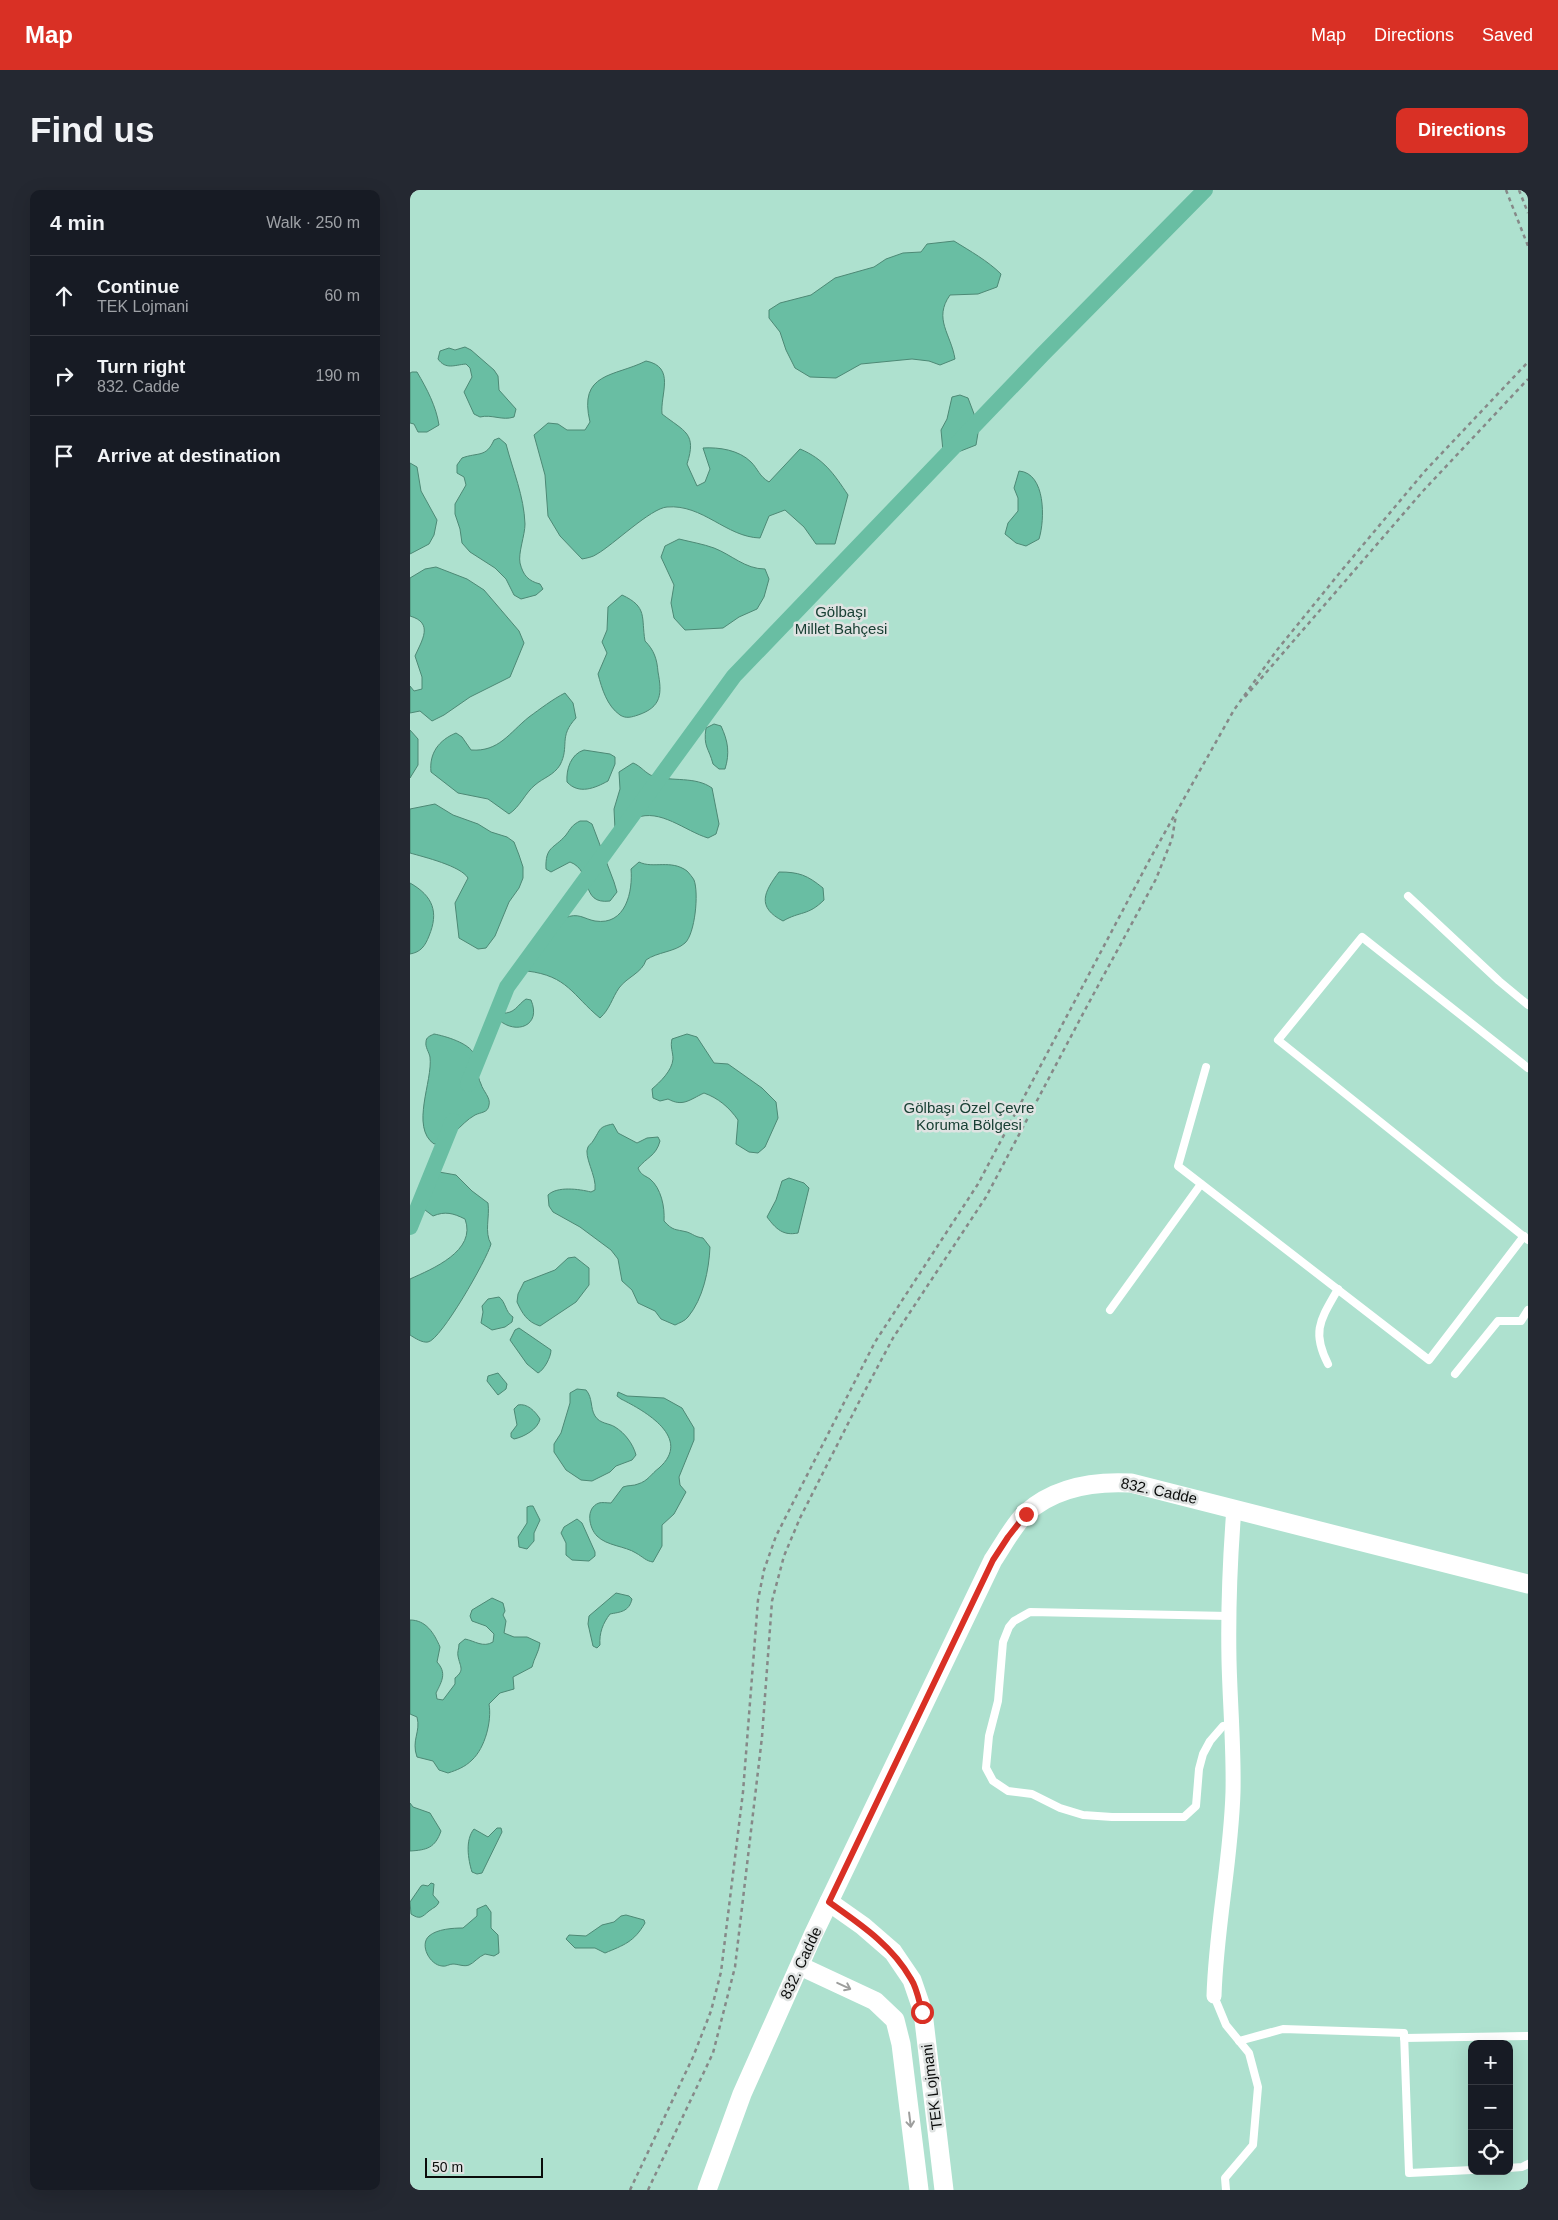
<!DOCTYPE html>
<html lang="en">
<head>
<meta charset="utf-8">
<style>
	:root { --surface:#171b24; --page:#242831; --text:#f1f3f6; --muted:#9ea1a6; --line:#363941; --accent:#d93025 }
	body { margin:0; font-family:Helvetica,sans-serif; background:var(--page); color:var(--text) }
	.controls { position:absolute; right:15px; bottom:15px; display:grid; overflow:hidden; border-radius:10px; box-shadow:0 5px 20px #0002 }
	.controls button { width:45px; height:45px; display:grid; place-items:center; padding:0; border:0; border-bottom:1px solid var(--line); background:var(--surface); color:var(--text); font:25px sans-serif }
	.scale { position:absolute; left:15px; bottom:12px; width:118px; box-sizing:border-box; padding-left:5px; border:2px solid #0b0c0b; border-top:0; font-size:14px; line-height:18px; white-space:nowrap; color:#0b0c0b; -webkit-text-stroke:4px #dfe3e2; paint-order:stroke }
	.stop { position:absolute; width:15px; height:15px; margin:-11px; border:4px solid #d93025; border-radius:50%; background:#fff }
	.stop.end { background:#d93025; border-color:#fff; box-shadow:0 1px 5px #0008 }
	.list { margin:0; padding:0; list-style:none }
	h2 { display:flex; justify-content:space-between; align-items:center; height:65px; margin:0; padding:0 20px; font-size:21px }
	h2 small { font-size:16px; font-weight:400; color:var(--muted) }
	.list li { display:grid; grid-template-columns:32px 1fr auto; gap:15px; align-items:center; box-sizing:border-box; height:80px; padding:0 20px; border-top:1px solid var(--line) }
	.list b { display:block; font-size:19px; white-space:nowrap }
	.list p { margin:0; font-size:16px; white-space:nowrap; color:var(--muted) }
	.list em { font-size:16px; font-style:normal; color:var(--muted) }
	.icon { flex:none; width:28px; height:28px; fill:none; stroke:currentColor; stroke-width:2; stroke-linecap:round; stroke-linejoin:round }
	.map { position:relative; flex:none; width:1118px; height:2000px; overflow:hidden; border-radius:10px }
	header { display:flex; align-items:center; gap:30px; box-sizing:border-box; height:70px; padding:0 25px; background:var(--accent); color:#fff }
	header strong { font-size:24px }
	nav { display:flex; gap:28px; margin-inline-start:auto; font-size:18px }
	.intro { display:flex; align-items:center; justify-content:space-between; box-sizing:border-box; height:120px; padding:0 30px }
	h1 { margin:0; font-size:35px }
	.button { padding:12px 22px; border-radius:10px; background:var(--accent); color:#fff; font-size:18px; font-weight:700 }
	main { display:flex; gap:30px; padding:0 30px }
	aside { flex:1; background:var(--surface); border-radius:10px; box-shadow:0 5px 20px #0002 }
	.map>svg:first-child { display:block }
	.green { fill:#aee1cf; fill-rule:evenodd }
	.water { fill:#69bea3; stroke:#4d8975 }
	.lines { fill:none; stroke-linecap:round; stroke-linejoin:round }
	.canal { stroke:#69bea3; stroke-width:16 }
	.path { stroke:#868988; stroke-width:2.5; stroke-dasharray:4 4; stroke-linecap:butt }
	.service { stroke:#fff; stroke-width:8 }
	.minor { stroke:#fff; stroke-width:15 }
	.tertiary { stroke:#fff; stroke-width:19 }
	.oneway { stroke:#9d9e9d }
	.route { stroke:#d93025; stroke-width:6 }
	.labels { text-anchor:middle; stroke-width:5; stroke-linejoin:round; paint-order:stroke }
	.park-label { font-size:15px; fill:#194034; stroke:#dfe3e2 }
	.street-label { font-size:15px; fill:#0b0c0b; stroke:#dfe3e2 }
</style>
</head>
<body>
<header>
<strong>Map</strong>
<nav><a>Map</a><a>Directions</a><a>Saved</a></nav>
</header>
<div class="intro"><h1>Find us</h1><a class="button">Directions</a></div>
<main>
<aside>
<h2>4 min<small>Walk · 250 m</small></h2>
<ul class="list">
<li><svg class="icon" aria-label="ahead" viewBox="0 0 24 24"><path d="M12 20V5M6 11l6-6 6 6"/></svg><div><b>Continue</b><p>TEK Lojmani</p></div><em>60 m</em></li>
<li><svg class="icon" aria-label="right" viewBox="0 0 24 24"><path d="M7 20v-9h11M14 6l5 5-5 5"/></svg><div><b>Turn right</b><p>832. Cadde</p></div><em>190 m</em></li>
<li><svg class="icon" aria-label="arrive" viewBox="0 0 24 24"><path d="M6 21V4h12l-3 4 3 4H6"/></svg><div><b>Arrive at destination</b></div></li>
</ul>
</aside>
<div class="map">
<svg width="1118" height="2000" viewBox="0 0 1118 2000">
	<rect width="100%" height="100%" fill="#dfe3e2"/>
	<path class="green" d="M0,0H1118V2000H0ZM1062,1854H1099V1981H1062Z"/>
	<g class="water">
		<path d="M544,51C560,61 578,71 591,84L587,97L568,104L540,105C523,129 541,144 545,169L530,175L519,171L502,169L451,174L426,188L400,187L385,178L376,160L370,142L359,128V120L370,113L401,105L425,88L464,77L476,69L493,63L511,62L517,54Z"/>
		<path d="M55,157L61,160L84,180L88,186L89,200L106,219L104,227C92,231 82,224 70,227L64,224L54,202L62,187L60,178L56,174C44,175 36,180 28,169L30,161L39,158L45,160Z"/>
		<path d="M236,171C266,177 250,204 252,224C275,242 287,243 277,274L287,296L295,292L300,279L293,258C309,257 329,260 341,272C348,279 349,286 359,292L390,259C414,269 424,284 438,305L425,354H406L394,337L375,320L359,326L350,348C316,347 293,314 257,317C241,318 203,355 187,364C183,367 177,368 172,369L150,346L138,326L135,285L124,245L138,233L148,234L157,240H175L180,232C168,182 204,187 236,171Z"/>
		<path d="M2,182H7C17,199 26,216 29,235L17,242H8L4,234L0,233V183Z"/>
		<polygon points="550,205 558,208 569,237 566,255 543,264 533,261 531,240 537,229 542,207"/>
		<path d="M89,248L96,254C103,281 114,306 115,334C115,345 108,363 110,373C113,385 118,391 130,394L133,399L126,405L111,409L104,405L96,389L85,378L60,362L52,353L50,339L45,324V314L56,295L54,287L47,283V275L52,268C68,262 76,268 84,250Z"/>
		<polygon points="0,273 7,277 11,301 27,330 24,345 19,354 0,364"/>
		<path d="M609,281C636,283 635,330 629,349L616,356L606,353L595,344L598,333L608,321V308L604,298Z"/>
		<path d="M269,349C281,352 293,354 304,358C322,365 335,379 355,379L359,389L354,407L347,419L329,427L313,438L275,440L264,428L261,413L264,395L251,367L255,356Z"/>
		<path d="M26,377L57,389L74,400L109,441L114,453L100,487L60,507L34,525L22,531L10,521L0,523V496L4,501L12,499V487L5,466C12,450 24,433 0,426V388L15,379Z"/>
		<path d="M212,405C238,417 231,427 235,451C244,460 247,469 248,482C252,503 252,517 228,525C222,527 216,529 210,525C197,516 192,499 188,484L197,463L192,452L197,440L198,417Z"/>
		<path d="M155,503L163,513L166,528C148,547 160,556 150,575C144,585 133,588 125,595C115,603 110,617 99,624L78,609L48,603L21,582C19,563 29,550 46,543L52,547L61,560C89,562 99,543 119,527C130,519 143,509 155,503Z"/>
		<path d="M304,534L311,536C318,551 320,563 315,579H309L303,574C299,558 293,557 296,538Z"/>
		<polygon points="0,540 8,549 8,575 0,588"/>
		<path d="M174,560L200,564L205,567V574L198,591C185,598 169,605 157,592C156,579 161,564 174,560Z"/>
		<path d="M223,573C231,576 236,584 243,586C263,592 285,586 302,598L309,634L306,644L298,648C275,641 250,618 226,628C220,630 215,637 210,641L205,639L204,619L210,599L209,582Z"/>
		<path d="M25,614L43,625L68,634L81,642L97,647L104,652L109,665L113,677V688L109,698L99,712L85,746L76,758L68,759L49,748L45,713L58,688C51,676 14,667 0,663V619Z"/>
		<path d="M170,631H177L182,634L204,692L207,702L200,711C169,715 184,681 160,672L141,682L136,679C135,656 144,659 156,645C161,638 162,635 170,631Z"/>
		<path d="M229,672C243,679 261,669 277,681C279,683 283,688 284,690C289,703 285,744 275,753C265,762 247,762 236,770C232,783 217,787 209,798C202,808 200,819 190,828C162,805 158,786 117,781V771C125,759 137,751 145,739C148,734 150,731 155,728C168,722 174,729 185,731C216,736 223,701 221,679Z"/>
		<path d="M369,682C389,682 397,685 413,698L414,710C398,726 390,721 373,731C346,717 354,702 369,682Z"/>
		<path d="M0,693C23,706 29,722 19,746C15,756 11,762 0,764Z"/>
		<path d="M116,809L121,810C132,836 106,845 89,830L92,823C105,824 107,815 116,809Z"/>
		<path d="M24,844C35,846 59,853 64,864C68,874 66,884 71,894C73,901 81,908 79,915C78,923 71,922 65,925C49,934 42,951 24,954C0,937 23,891 20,867C19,862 15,857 16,852C16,847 20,846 24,844Z"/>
		<path d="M277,844L287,847L304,873L318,874L352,898L366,912L368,928L355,957L348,963L339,962L326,954L328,930C319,917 308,908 294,903C279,910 273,917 258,909L250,911L243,908L242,899C250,892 262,881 263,869C263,862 260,857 262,849Z"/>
		<path d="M203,934L208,943L227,953L237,948L248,947L250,951C246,966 237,967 228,978C231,985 234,985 240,989C251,998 255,1017 254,1031C263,1041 265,1039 277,1042C283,1044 285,1047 293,1048L300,1057C299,1080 293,1109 278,1127C275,1131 269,1133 265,1135L251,1129L245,1121L228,1113L222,1100L212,1091L208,1069L201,1060L170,1037L143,1022L139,1016L138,1005C147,996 169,999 181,1002L185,1000C187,986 173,966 178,957C179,955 182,953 183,951C191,939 188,937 203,934Z"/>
		<path d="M29,982L46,985L62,1001L78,1013C80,1027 74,1042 81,1054C77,1069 31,1150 18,1152C12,1153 5,1148 0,1145V1089C22,1079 67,1061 55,1029C43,1023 35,1021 23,1026L15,1020C10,1001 5,987 29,982Z"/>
		<path d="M379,988L394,993L399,998L388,1043C373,1046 366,1039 357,1027L366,1010L372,991Z"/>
		<path d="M165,1067L179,1078V1095L166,1112L130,1136C117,1132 112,1123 107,1112L108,1104L114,1092L145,1080L158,1068Z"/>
		<path d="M89,1107C96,1112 95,1122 103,1127L102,1132L95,1137L82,1140L71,1133L73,1122L72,1116L78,1109Z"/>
		<path d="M109,1138L141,1160C141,1167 134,1180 128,1183L117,1174L100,1150L105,1140Z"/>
		<polygon points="88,1183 97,1194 96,1199 88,1205 77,1191 78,1186"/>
		<path d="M167,1199L176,1200C183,1208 180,1218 185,1226C190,1234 199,1233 205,1237C215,1243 223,1254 226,1265L222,1270L206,1276L200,1282L182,1291L171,1290L156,1280L144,1262V1254L151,1243L160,1213V1203Z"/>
		<path d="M208,1202L217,1206L254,1208L272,1218L284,1238V1250L269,1287L270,1295L276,1302L264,1324L252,1335V1356L243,1372C236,1371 233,1367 226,1363C215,1356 197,1356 187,1346C179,1338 175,1318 189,1313C192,1312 197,1313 201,1313L213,1297C218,1295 224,1296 228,1294C238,1291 241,1284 249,1278C283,1248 235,1221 211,1209L207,1206Z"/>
		<path d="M108,1215C117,1213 125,1221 130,1229C128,1239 114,1247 104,1249L101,1247V1243L107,1235L104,1219Z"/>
		<polygon points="120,1316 123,1316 130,1330 124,1343 124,1351 117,1359 109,1357 108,1347 117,1333 117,1317"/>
		<polygon points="167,1329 172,1333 185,1362 185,1366 179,1371 162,1370 156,1365 156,1353 151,1343 154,1337"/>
		<path d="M206,1403L219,1406L222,1409C219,1422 210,1422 200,1424C193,1433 189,1443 190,1455L187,1458L183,1456L178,1434L179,1426Z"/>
		<path d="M82,1408L93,1413L95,1421L93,1425L96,1431L94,1443L104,1447H117L130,1453C129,1462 124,1468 122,1477L103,1487L104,1499L90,1503L79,1514C82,1531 75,1558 62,1570C55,1577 47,1580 38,1583L29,1580L23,1571L7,1567C1,1550 11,1542 7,1527L0,1524V1430C16,1430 24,1443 30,1457L27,1472C37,1483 32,1491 26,1503L27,1509L33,1510L45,1494V1488C55,1480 50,1477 48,1466C47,1463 49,1458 49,1454L55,1449C65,1451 73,1458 83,1452L84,1444L76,1436L62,1431L60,1426L62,1420Z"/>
		<path d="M0,1613L3,1617L20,1623L31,1641C25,1658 17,1660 0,1661Z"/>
		<path d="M87,1638H91L92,1642L72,1683L67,1684L62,1682C58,1669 55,1650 64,1639L78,1647Z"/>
		<path d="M21,1693L24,1694L23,1705L29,1712C27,1717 24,1717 19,1721C12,1727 10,1730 1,1724L0,1712L11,1696L13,1695L18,1696Z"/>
		<path d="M76,1715L81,1722V1738L88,1745L89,1763L84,1766L75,1764C68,1767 64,1773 59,1775C54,1777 48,1774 43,1774C39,1774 36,1777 32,1776C20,1775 9,1755 19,1746C27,1739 43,1738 53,1738L67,1726V1719Z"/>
		<path d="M216,1725L234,1730L235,1733C224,1752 214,1755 195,1763L185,1758H165L156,1749L159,1745L176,1746L192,1735L204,1732L211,1726Z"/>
	</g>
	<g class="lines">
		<g class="canal">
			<polyline points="58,894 97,797 324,486 633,164 795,0"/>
			<polyline points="0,1037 43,931"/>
		</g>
		<g class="path">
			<polyline points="1096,0 1118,56"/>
			<polyline points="1109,0 1118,23"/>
			<polyline points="835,507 1013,301 1118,189"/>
			<polyline points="220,2000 283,1867 301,1821 311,1782 333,1602 348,1410 354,1380 366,1346 465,1152 568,994 741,667 824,520 867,460 932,380 1015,281 1118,172"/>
			<polyline points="238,2000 303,1863 325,1777 352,1547 362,1411 374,1366 390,1328 450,1210 483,1148 576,1007 676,818 746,689 762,649 766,625"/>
		</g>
		<g class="service">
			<polyline points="998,706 1089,791 1118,815"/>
			<polyline points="796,877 768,976 1019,1170 1114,1046"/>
			<polyline points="1118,878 952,747 868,850 1118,1050"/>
			<polyline points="700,1120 791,994"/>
			<path d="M918,1174C901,1141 911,1129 928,1099"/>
			<polyline points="1045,1184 1088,1131 1111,1131 1118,1120"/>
			<polyline points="819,1426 620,1422 604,1431 599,1437 593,1452 588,1511 579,1546 576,1578 583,1591 598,1601 622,1604 650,1618 673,1625 702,1627 774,1627 786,1616 789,1579 793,1564 800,1551 813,1536 822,1535"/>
			<polyline points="804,1806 816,1835 839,1863 848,1897 843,1955 815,1988 816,2000"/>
			<polyline points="994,1848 1118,1846"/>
			<polyline points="829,1851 873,1839 994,1843 999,1983 1062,1980"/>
			<polyline points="1099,1978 1112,1977 1118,1974"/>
		</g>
		<path class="minor" d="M804,1806C806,1738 821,1670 823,1602C824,1558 820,1514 819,1470C818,1419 820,1369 824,1318"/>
		<g class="tertiary">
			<polyline points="419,1712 453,1736 483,1762 502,1790 513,1822 534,2000"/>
			<polyline points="390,1776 465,1811 485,1830 491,1854 509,2000"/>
			<path d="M297,2000L332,1904L403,1745L583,1370C593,1355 603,1336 616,1323C645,1297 684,1291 721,1293L1118,1394"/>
		</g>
	</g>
	<defs><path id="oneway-shaft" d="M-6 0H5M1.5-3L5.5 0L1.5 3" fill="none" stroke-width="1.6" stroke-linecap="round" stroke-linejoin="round" transform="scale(1.25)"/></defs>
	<g class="oneway">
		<use href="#oneway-shaft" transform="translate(434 1796) rotate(25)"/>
		<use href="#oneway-shaft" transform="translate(500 1930) rotate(83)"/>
	</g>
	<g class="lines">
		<path class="route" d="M512,1822C509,1811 507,1798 501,1789C482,1755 450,1734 419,1712L583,1370L598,1347L616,1324"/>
	</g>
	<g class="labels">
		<g class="park-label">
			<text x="431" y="427">Gölbaşı<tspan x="431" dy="17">Millet Bahçesi</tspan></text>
			<text x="559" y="923">Gölbaşı Özel Çevre<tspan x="559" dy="17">Koruma Bölgesi</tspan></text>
		</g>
		<g class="street-label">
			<text transform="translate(749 1301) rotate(12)" y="5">832. Cadde</text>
			<text transform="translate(391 1773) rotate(-65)" y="5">832. Cadde</text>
			<text transform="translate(522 1897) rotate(-97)" y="5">TEK Lojmani</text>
		</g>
	</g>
</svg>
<div class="controls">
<button>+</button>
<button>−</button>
<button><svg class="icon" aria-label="locate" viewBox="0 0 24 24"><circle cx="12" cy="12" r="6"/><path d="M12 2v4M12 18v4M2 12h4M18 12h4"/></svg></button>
</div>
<div class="scale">50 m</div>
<div class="stop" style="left:512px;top:1822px"></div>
<div class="stop end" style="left:616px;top:1324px"></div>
</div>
</main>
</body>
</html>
